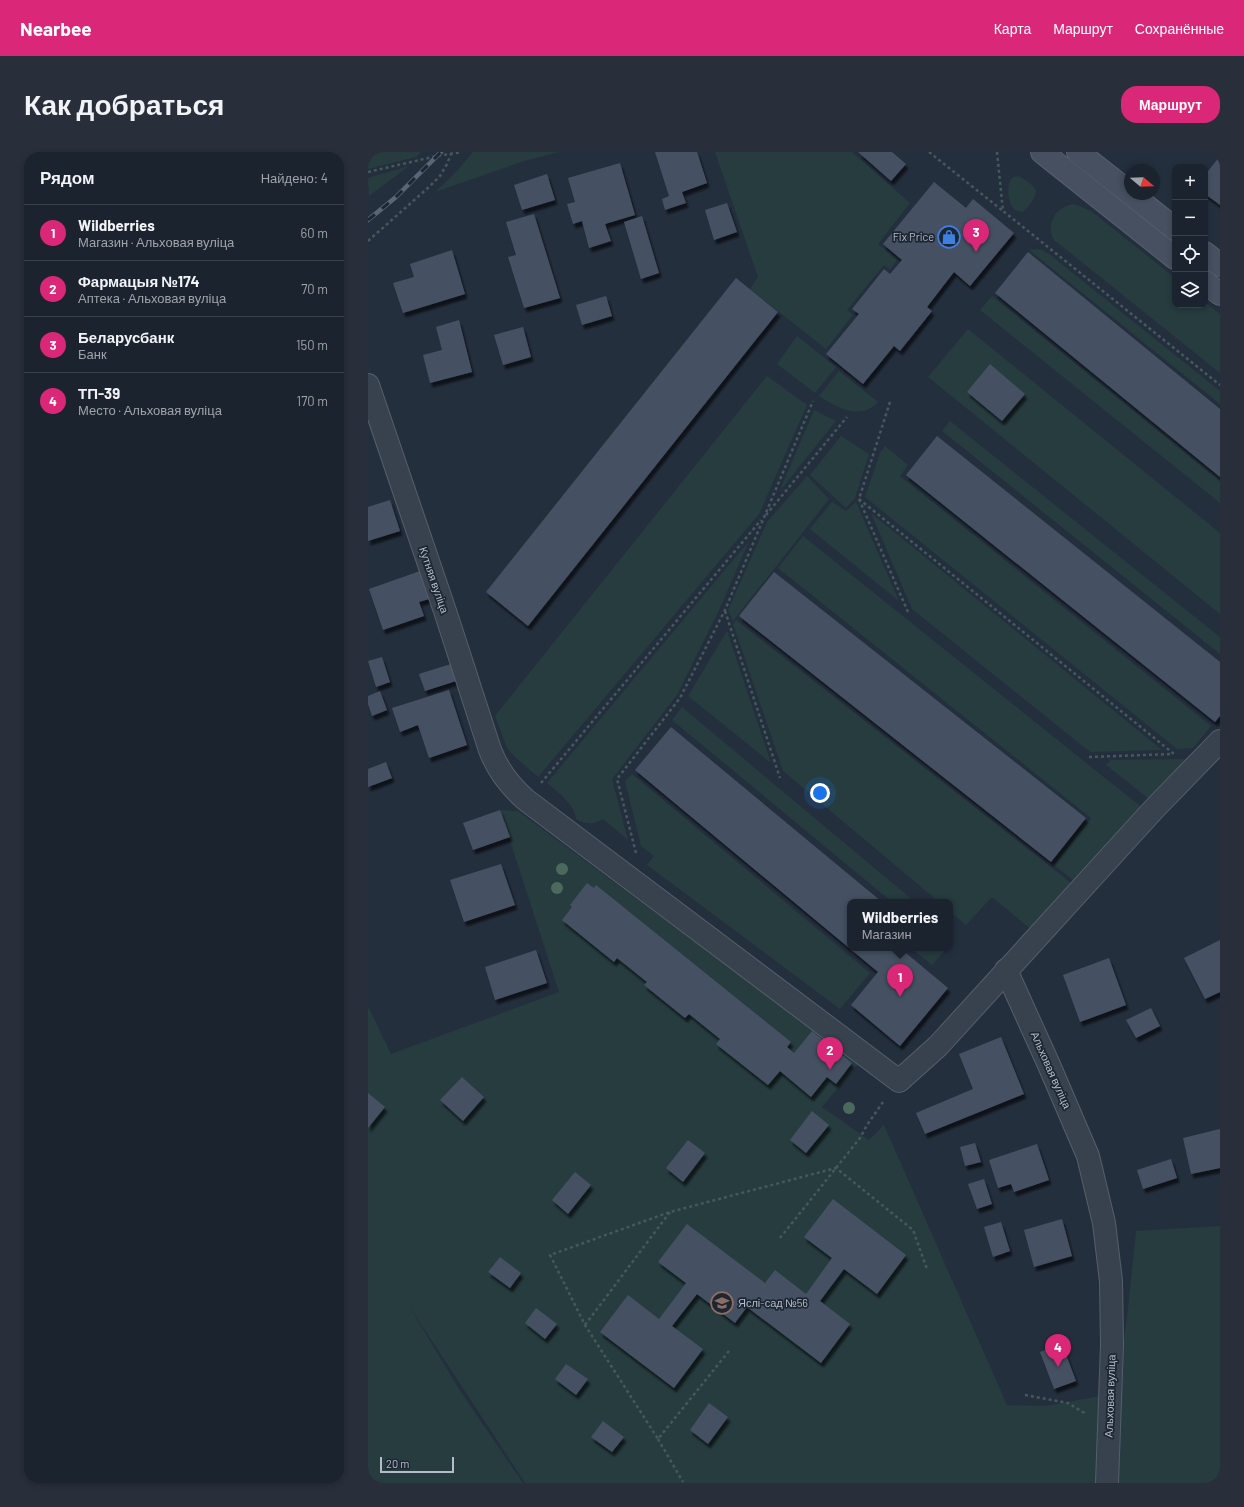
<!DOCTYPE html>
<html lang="ru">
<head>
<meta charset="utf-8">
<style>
	:root { --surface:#1b232e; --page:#282f3a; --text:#f1f3f6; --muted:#a0a4aa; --line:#39404a; --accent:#db2777 }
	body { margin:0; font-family:Barlow,sans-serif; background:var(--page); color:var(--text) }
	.controls { position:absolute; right:12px; top:12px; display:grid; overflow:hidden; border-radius:8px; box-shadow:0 2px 6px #0003 }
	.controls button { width:36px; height:36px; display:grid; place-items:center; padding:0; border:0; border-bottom:1px solid var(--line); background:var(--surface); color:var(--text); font:20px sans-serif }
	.compass { position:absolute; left:756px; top:12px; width:36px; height:36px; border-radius:50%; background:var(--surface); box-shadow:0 2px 6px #0003; rotate:109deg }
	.scale { position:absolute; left:12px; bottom:10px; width:74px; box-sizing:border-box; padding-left:4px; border:2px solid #b4bcc9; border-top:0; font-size:11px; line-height:14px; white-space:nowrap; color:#b4bcc9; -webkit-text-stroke:3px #1d2633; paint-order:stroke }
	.you { position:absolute; left:452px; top:641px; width:14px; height:14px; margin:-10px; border:3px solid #fff; border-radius:50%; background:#1a73e8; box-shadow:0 0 0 6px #1a73e833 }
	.badge { display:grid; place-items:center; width:26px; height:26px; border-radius:50%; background:var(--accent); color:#fff; font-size:13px; font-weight:700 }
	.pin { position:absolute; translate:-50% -33px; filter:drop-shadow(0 1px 2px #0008) }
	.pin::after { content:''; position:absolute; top:21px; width:14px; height:12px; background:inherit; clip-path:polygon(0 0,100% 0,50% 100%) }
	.popup { position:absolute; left:479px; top:747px; width:106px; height:52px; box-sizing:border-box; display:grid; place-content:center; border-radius:8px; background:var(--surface); filter:drop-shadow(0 1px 3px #0005); font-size:13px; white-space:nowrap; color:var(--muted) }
	.popup b { font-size:15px; color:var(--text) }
	.popup::after { content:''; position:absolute; left:50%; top:100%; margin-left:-8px; border:8px solid transparent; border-top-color:var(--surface) }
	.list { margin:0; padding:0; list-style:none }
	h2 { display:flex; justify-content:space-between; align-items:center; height:52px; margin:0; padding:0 16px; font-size:17px }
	h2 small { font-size:13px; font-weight:400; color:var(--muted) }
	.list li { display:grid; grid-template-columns:26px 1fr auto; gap:12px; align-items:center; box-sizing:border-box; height:56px; padding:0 16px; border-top:1px solid var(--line) }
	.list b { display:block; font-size:15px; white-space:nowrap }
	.list p { margin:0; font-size:13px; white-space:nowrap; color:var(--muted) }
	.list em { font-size:13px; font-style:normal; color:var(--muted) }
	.icon { flex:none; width:22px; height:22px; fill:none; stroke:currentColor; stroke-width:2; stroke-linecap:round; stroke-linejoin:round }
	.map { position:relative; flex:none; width:852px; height:1331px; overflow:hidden; border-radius:16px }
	header { display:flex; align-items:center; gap:24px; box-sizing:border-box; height:56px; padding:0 20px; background:var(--accent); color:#fff }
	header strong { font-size:19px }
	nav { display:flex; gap:22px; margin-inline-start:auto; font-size:14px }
	.intro { display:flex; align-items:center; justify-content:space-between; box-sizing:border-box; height:96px; padding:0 24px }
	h1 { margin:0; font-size:28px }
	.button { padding:10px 18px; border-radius:16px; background:var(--accent); color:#fff; font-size:14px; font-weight:700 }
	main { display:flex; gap:24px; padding:0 24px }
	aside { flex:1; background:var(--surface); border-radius:16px; box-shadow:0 2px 6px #0003 }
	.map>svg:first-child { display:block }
	.green { fill:#263c3f }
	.building { fill:#455162; filter:url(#shadow) }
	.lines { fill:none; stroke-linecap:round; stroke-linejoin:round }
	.street-casing { stroke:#565f6c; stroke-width:24 }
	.secondary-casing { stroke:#565f6c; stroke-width:24 }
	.path { stroke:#44595c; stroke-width:2.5; stroke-dasharray:3 3; stroke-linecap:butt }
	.street { stroke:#38414e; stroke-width:22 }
	.secondary { stroke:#465061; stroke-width:22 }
	.rail-casing { stroke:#5a6575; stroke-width:4.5 }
	.rail { stroke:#1d2633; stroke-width:3; stroke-dasharray:9; stroke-linecap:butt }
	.tree { fill:#4b6a5d }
	.labels { text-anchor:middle; stroke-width:3.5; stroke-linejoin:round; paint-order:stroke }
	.poi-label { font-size:11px; fill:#b4bcc9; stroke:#1d2633; text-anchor:end }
	.street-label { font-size:11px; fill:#b4bcc9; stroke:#1d2633 }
</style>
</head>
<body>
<header>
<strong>Nearbee</strong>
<nav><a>Карта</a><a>Маршрут</a><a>Сохранённые</a></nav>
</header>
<div class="intro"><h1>Как добраться</h1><a class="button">Маршрут</a></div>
<main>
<aside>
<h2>Рядом<small>Найдено: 4</small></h2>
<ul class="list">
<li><span class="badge">1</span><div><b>Wildberries</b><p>Магазин · Альховая вуліца</p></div><em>60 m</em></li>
<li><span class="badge">2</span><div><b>Фармацыя №174</b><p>Аптека · Альховая вуліца</p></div><em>70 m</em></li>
<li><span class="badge">3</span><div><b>Беларусбанк</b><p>Банк</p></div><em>150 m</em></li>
<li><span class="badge">4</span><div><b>ТП-39</b><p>Место · Альховая вуліца</p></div><em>170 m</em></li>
</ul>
</aside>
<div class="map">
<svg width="852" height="1331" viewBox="0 0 852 1331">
	<defs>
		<filter id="shadow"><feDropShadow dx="2.5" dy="4.5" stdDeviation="1" flood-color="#0009"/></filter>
	</defs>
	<rect width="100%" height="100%" fill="#242f3e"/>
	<g class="green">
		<polygon points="12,0 53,0 48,5 0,17 0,5"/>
		<polygon points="105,0 191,0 156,9 67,40 88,20"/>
		<polygon points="347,0 484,0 542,51 510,92 529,108 522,118 516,113 479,158 485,163 458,197 382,137 390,125"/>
		<polygon points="41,14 1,44 0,26"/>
		<path d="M651,24L663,32L668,38C668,46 661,55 654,60L647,58C640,52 637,32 645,25Z"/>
		<path d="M706,52L723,59L807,126V153H837V150L852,162V221L685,87C678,70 689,54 706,52Z"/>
		<polygon points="667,97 674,98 681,102 852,239 852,252 661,98"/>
		<polygon points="624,144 852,329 852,351 612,158"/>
		<polygon points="600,177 852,381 852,462 560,225"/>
		<polygon points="429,184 468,215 447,241 409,212"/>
		<path d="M471,219L510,250C493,269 469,256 451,244Z"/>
		<polygon points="399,224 439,253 391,362 170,625 146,604 139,596 127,564"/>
		<polygon points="446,258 468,269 411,340"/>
		<polygon points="582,269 852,485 852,502 574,279"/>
		<polygon points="473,284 501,302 487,346 478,356 442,323"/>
		<polygon points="517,294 540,313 532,324 843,574 825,596 809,597 497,345 512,301"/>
		<polygon points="439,324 461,347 365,469 360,458 399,370"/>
		<polygon points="464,350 478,359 488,350 531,449 442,377"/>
		<polygon points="503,361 794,598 722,600 544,457"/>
		<polygon points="435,384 777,658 710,732 686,713 723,666 410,416"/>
		<path d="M381,389L352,456L309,543L244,627L260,688L235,667C225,673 219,673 208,667C208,654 189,639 179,631Z"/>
		<polygon points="368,468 707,734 665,779 624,745 598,773 582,760 582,750 571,750 415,619 365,472"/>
		<polygon points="359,479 403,611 320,544"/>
		<polygon points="314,555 547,750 524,750 304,568"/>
		<polygon points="821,607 785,650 738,613 743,608"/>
		<polygon points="264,622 502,821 472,857 279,713 286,704 273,694 257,629"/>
		<polygon points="132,658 150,659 442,875 490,912 454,955 501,988 516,973 639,1253 677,1254 749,1241 760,1157 768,1079 852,1074 852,1331 157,1331 41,1154 91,1237 155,1331 0,1331 0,854 23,902 191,840"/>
		<polygon points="543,796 579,796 564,813"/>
	</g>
	<g class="building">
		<polygon points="287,0 329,0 339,31 314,40 318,51 297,58 294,47 301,44"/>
		<polygon points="490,0 524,0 538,12 523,29"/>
		<polygon points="852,4 852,53 837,42 837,23"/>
		<polygon points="252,11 267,63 237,72 243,89 221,96 214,69 205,72 199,52 207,50 200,26"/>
		<polygon points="179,22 187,48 154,58 146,33"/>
		<polygon points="566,30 598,56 605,47 646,81 602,134 586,120 559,155 564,159 532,199 526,194 495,232 458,202 491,162 484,157 516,117 522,122 534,108 515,92"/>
		<polygon points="359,51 369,80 346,88 337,58"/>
		<polygon points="166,62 192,146 156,156 140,105 148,103 138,70"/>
		<polygon points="274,64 291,121 273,127 256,70"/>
		<polygon points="84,98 97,142 35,161 25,131 46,125 42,112"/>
		<polygon points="660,100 852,257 852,325 627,141"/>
		<polygon points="368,126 410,160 160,474 118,440"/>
		<polygon points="238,144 244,164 214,173 208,153"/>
		<polygon points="91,168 104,220 62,231 55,203 74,198 68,175"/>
		<polygon points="155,175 163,205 135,213 126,183"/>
		<polygon points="622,212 657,242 634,269 599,240"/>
		<polygon points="569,284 852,510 852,564 847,570 538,323"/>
		<polygon points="22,348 32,379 0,389 0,355"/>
		<polygon points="52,419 61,447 51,450 56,464 15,478 1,437"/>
		<polygon points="406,420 718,666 683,710 371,464"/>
		<polygon points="14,505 22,530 8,535 0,509"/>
		<polygon points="83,512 88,529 57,539 51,522"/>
		<polygon points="81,538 99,593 61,606 50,573 32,580 24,556"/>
		<polygon points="12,539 19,558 4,564 0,552 0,544"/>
		<polygon points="303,575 514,750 482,750 482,796 532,796 580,836 532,894 483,853 510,820 267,618"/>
		<polygon points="18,610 24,626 0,635 0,617"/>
		<polygon points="132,658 142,685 105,698 95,671"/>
		<polygon points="133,712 147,753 96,770 82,728"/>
		<polygon points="219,731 226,736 228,733 423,890 419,895 426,901 444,879 484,911 468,932 459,925 443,945 412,919 400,933 348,892 352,887 321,862 317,866 276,833 279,830 249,806 246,810 194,768 204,755 202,753"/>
		<polygon points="852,788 852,840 837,847 816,806"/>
		<polygon points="168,798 179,831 127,848 117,815"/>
		<polygon points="741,806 758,853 712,870 695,823"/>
		<polygon points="783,856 792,874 768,886 758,868"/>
		<polygon points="633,885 656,942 557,982 548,961 605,937 591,902"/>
		<polygon points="94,925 116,945 95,969 72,948"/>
		<polygon points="0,941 17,955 0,976"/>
		<polygon points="444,959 461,973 438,1001 422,988"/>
		<polygon points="852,977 852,1016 823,1022 815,986"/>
		<polygon points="320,988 337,1001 315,1030 298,1016"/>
		<polygon points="607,991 613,1010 597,1014 592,995"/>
		<polygon points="669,992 681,1028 646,1040 643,1032 630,1036 621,1008"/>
		<polygon points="803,1007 809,1026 775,1037 769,1018"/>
		<polygon points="207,1020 223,1033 200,1062 184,1048"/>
		<polygon points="616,1027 624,1052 609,1057 600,1032"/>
		<polygon points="465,1047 538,1103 509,1142 476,1117 452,1149 482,1172 453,1211 379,1155 367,1171 329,1142 304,1174 335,1197 306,1236 232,1180 260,1143 291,1167 318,1131 290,1110 319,1072 397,1131 407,1118 438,1142 464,1106 436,1085"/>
		<polygon points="694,1067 704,1104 666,1115 656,1078"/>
		<polygon points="633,1070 642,1099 625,1105 616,1075"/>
		<polygon points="132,1105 153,1121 142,1136 120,1120"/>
		<polygon points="168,1156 189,1172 177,1187 157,1171"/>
		<polygon points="694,1192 708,1229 686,1237 672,1200"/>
		<polygon points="198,1212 220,1227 208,1243 187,1227"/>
		<polygon points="341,1251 360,1265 340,1292 322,1278"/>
		<polygon points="235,1269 256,1285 244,1300 223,1285"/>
	</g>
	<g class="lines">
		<g class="street-casing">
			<g id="street">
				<path d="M0,233L78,462L122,598C130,619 142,634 158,648L531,929L570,894L786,657L852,589"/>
				<polyline points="638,818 681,913 720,1004 736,1071 743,1129 744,1193 739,1331"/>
			</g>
		</g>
		<g class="secondary-casing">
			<g id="secondary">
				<polyline points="674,0 807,106"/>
				<polyline points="710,0 762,41"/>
				<polyline points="763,42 807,77"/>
				<polyline points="837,101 852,113"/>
				<polyline points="837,130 852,142"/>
			</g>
		</g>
		<g class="path">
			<polyline points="561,0 635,59"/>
			<polyline points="629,0 635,59 852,233"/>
			<polyline points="0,20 69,4 94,0"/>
			<polyline points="0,89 61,35 72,24 79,12 83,2"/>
			<polyline points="522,250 491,347 540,460"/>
			<polyline points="491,347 806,602"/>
			<polyline points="398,363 479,265"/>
			<polyline points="357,459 412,626"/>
			<polyline points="721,605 805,602"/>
			<polyline points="173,631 393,368"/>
			<polyline points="268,701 249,627 312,546 357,458 445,249"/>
			<polyline points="412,1086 492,986 499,973 515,950"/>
			<polyline points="217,1173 302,1060"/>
			<polyline points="361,1199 290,1287 217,1173 182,1103 302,1060 468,1016 545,1078 559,1117"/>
			<polyline points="657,1243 700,1251 718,1262"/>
			<polyline points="290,1287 315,1330"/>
		</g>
		<use href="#street" class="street"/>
		<use href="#secondary" class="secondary"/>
		<g class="rail-casing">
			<polyline id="rail" points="0,68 28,45 73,0"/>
		</g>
		<use href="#rail" class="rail"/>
	</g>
	<g class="tree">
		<circle cx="194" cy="717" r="6"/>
		<circle cx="189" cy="736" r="6"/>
		<circle cx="481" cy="956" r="6"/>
	</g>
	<defs>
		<g id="shop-ring" transform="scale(1.15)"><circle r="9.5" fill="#1d2633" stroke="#3f7fe0" stroke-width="1.5"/><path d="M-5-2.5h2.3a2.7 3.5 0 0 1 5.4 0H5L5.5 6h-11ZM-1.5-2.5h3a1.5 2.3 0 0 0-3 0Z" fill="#3f7fe0"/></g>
		<g id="school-ring" transform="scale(1.15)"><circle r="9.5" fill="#1d2633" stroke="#8d6e63" stroke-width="1.5"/><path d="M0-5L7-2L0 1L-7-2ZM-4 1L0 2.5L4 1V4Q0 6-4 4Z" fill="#8d6e63"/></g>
	</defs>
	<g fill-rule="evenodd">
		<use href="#shop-ring" x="581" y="85"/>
		<use href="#school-ring" x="354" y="1151"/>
	</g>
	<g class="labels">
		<g class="poi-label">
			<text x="566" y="89">Fix Price</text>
			<text x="370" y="1155" text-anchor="start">Яслі-сад №56</text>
		</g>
		<g class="street-label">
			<text transform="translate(66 428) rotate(71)" y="4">Кутняя вуліца</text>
			<text transform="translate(683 918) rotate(66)" y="4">Альховая вуліца</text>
			<text transform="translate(742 1244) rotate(-88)" y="4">Альховая вуліца</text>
		</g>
	</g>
</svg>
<div class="controls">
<button>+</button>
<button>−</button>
<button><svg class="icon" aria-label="locate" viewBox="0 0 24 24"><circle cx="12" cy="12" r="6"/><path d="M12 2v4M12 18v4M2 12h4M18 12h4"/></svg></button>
<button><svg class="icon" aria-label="layers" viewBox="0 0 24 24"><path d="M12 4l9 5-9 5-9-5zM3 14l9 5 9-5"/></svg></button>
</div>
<svg class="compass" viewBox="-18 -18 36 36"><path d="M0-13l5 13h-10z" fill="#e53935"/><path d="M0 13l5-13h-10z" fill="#a0a4aa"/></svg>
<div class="scale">20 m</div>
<div class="you"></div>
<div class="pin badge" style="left:532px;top:845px">1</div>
<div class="popup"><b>Wildberries</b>Магазин</div>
<div class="pin badge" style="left:462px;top:918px">2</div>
<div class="pin badge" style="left:608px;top:100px">3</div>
<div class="pin badge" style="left:690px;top:1215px">4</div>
</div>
</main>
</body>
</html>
